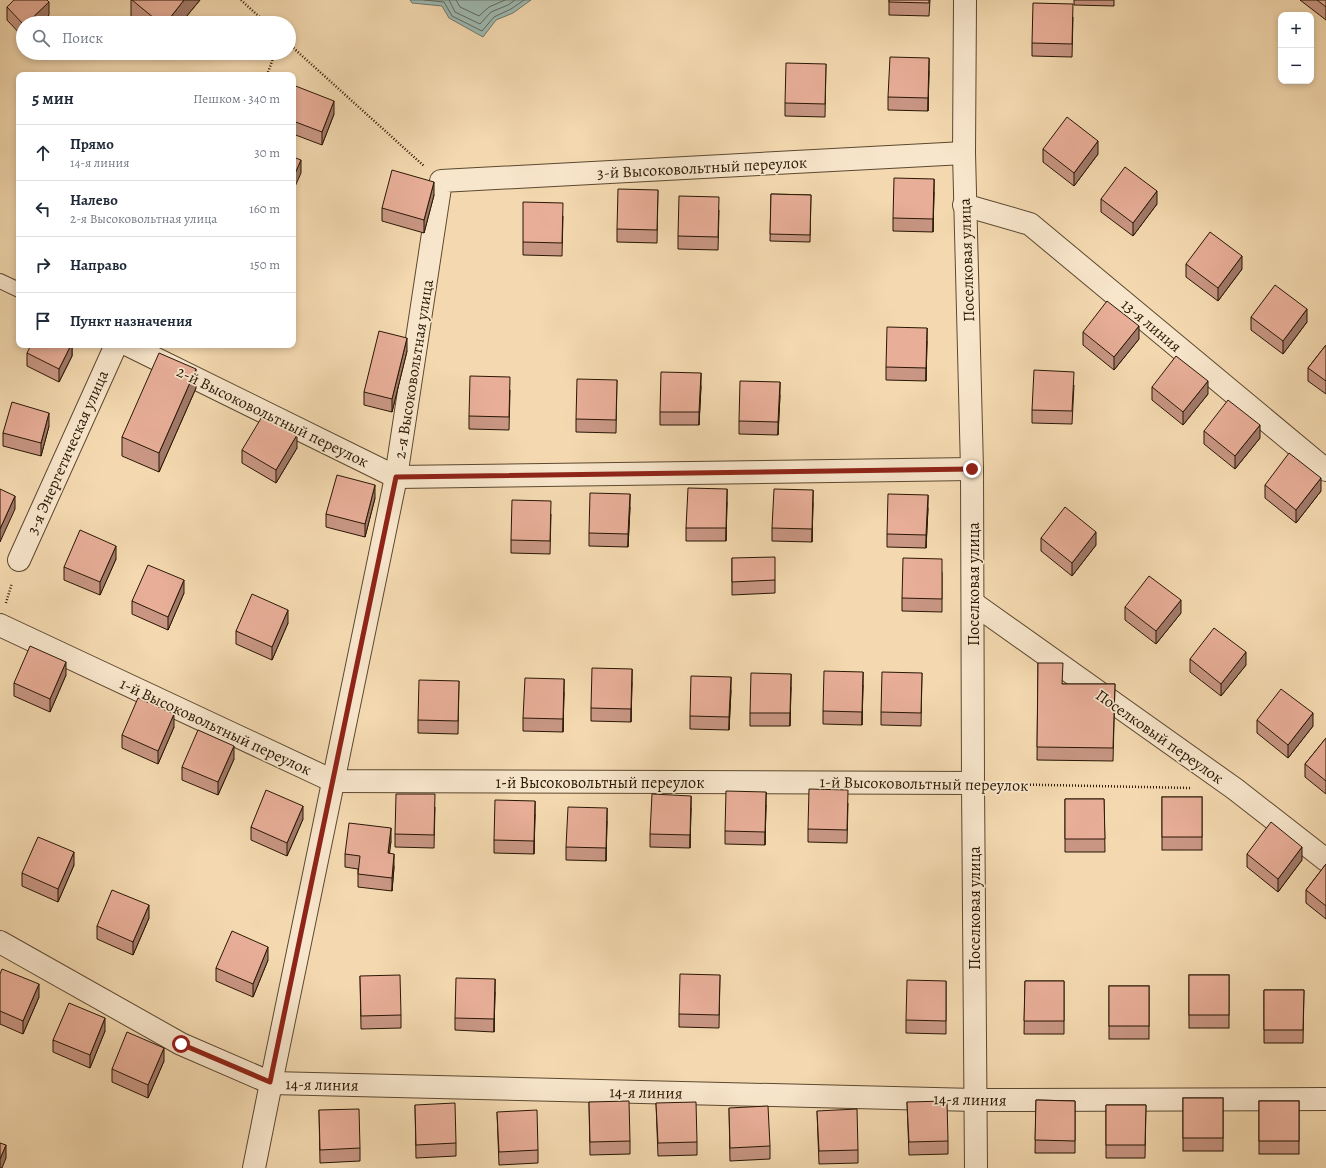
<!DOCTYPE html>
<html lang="ru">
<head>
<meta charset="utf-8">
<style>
	:root { --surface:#fff; --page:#f2f2f3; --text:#1f2937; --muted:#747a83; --line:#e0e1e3 }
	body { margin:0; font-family:Alegreya,serif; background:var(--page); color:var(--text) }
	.controls { position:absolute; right:12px; top:12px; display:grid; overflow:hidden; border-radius:8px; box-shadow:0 2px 6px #0003 }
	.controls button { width:36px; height:36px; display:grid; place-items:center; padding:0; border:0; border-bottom:1px solid var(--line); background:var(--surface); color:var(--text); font:20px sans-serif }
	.stop { position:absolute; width:12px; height:12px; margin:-9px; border:3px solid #8f2418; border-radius:50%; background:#fff }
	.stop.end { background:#8f2418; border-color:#fff; box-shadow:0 1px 4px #0008 }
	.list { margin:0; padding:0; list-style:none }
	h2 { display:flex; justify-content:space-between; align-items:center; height:52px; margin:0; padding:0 16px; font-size:17px }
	h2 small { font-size:13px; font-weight:400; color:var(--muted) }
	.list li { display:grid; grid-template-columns:26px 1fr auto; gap:12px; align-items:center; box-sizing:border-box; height:56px; padding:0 16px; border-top:1px solid var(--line) }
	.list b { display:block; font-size:15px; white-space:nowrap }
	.list p { margin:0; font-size:13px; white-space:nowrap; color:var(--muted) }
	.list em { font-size:13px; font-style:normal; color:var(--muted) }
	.icon { flex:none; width:22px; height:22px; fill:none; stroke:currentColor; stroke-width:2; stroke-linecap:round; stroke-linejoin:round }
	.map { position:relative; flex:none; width:1326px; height:1168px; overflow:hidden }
	.search { position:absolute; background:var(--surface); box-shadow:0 2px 6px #0003; left:16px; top:16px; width:280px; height:44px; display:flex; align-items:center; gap:10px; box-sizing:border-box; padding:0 14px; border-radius:22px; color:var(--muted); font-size:15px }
	.panel { position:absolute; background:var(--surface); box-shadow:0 2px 6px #0003; left:16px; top:72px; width:280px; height:276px; border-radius:8px }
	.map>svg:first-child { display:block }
	.water { fill:#9db9b2; stroke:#6f786c }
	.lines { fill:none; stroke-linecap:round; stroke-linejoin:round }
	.shore { stroke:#63685b; stroke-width:1 }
	.service-casing { stroke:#5c482f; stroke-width:16 }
	.minor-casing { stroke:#5c482f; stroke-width:24 }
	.tertiary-casing { stroke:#5c482f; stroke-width:24 }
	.path { stroke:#291704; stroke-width:2.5; stroke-dasharray:1 2; stroke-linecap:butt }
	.service { stroke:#f8e6cc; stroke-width:14 }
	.minor { stroke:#f8e6cc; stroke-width:22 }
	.tertiary { stroke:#f8e6cc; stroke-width:22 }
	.wall { fill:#c89683; stroke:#291704 }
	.shaded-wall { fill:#a27a6a; stroke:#291704 }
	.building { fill:#e8ae98; stroke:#291704 }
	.route { stroke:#8f2418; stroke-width:5 }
	.labels { text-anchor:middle; stroke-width:3.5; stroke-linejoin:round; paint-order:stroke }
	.street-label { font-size:16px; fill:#291704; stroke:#f8e6cc }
</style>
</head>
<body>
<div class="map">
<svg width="1326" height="1168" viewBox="0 0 1326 1168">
	<rect width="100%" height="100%" fill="#f4d9b0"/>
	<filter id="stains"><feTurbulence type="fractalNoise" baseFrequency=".005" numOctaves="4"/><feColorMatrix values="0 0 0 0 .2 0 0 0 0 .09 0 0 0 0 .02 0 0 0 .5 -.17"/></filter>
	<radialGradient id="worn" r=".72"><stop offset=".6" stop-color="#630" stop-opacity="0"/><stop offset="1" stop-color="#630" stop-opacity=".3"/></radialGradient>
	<polygon class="water" points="410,0 531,0 513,13 496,20 483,37 449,18 442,6 412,3"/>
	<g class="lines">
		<g class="shore">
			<polyline points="424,0 444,2 452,16 482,31 494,17 511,9 524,0"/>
			<polyline points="449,0 455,12 480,24 491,12 508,5 515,0"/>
			<polyline points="456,0 460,7 479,16 489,7 505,0"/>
		</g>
		<g class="service-casing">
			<polyline id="service" points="0,281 19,290"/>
		</g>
		<g class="minor-casing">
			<g id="minor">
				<polyline points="964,205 1030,224 1326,470"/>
				<polyline points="128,345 396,477 972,469"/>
				<polyline points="19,560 116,345"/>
				<polyline points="973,603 1235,789 1326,860"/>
				<polyline points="0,625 333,781 973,783"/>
				<polyline points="0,942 181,1044 271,1083 975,1100 1326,1099"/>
				<polyline points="254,1168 271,1083 396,477 441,181 964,153"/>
			</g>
		</g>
		<g class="tertiary-casing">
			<polyline id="tertiary" points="965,0 964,153 972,469 973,783 976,1168"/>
		</g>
		<g class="path">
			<polyline points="241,0 266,23"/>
			<polyline points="289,44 424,166"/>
			<polyline points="267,75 275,53"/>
			<polyline points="6,603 12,583"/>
			<polyline points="997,784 1192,788"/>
		</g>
		<use href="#service" class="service"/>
		<use href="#minor" class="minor"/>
		<use href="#tertiary" class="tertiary"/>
	</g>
	<g class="wall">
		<polygon points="131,0 200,0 181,23 136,23 131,19"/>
		<polygon points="889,0 930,0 929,16 889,15"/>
		<polygon points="1074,0 1114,0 1114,6 1074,5"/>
		<polygon points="1300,0 1326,0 1326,20"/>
		<polygon points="7,7 49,15 41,23 23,23 23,37 7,20"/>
		<polygon points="1073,17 1072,57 1032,56 1032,43"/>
		<polygon points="826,64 825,117 785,116 785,103"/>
		<polygon points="929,71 928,111 888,110 888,97"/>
		<polygon points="293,85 334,114 322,145 293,134"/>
		<polygon points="1043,149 1098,154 1074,186 1043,162"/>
		<polygon points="658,190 657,243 617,242 617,229"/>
		<polygon points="934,192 933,232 893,231 893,218"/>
		<polygon points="771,194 811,195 810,242 770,241"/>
		<polygon points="434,195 424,233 382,221 382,208"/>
		<polygon points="1101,199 1157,204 1133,236 1101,212"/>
		<polygon points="719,210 718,250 678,249 678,236"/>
		<polygon points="563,216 562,256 523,255 523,242"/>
		<polygon points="1186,264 1242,269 1218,301 1186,277"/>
		<polygon points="1251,317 1307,322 1283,354 1251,330"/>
		<polygon points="1083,332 1139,339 1114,370 1083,345"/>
		<polygon points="927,341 926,381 886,380 886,367"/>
		<polygon points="72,345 72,356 59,382 27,366 27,353"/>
		<polygon points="1326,345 1326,394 1308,381 1308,368"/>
		<polygon points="407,351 392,412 364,405 364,392"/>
		<polygon points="617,380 616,433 576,432 576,419"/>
		<polygon points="1074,385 1072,424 1032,423 1032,410"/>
		<polygon points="701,386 699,425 660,425 660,412"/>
		<polygon points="1152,387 1208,394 1183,425 1152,400"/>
		<polygon points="196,388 159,472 122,456 122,437"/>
		<polygon points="510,390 509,430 469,429 469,416"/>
		<polygon points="780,395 778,435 739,434 739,421"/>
		<polygon points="49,426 41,456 3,446 3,433"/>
		<polygon points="1204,431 1260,438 1235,469 1204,444"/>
		<polygon points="297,448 276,483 242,463 242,450"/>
		<polygon points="1265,485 1321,491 1296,523 1265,498"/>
		<polygon points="375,498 365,537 326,527 326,514"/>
		<polygon points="727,502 726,541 686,541 686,528"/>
		<polygon points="813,503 812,542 772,541 772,528"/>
		<polygon points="630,507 628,547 589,546 589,533"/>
		<polygon points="928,508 926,548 887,547 887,534"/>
		<polygon points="551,514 550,554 511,553 511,540"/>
		<polygon points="1041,538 1096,545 1072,576 1041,551"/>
		<polygon points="732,558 775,580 775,593 732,595"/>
		<polygon points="116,559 100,595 64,580 64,567"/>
		<polygon points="942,572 942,612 902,611 902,598"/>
		<polygon points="184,593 168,630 132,614 132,601"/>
		<polygon points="1125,607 1181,613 1156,644 1125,620"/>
		<polygon points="288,623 272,660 236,644 236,631"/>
		<polygon points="1190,659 1246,665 1221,696 1190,672"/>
		<polygon points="1038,663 1063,684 1115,684 1113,761 1037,760"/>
		<polygon points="922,673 921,726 881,725 881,712"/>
		<polygon points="66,675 50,712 14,696 14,683"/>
		<polygon points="459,681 458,734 418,733 418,720"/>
		<polygon points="632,682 631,722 591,721 591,708"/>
		<polygon points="863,685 862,725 823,724 823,711"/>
		<polygon points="791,687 790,726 750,726 750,713"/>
		<polygon points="731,690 729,730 690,729 690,716"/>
		<polygon points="564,692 563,732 523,731 523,718"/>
		<polygon points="1257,720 1313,726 1288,758 1257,733"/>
		<polygon points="174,727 158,764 122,748 122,735"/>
		<polygon points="1326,738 1326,794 1305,777 1305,764"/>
		<polygon points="234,759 218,795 182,780 182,767"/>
		<rect x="1162" y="797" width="40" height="53"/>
		<polygon points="1065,799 1104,799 1105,852 1065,852"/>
		<polygon points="848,803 847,843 808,842 808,829"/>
		<polygon points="766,805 765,845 725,844 725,831"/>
		<polygon points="435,807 434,848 395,847 395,834"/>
		<polygon points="691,808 690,848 650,847 650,834"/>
		<polygon points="535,814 534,854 494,853 494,840"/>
		<polygon points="303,819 287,856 251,840 251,827"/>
		<polygon points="607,821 606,861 566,860 566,847"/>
		<polygon points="391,841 389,853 394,867 392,891 358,887 358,869 345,867 345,854"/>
		<polygon points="1247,854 1302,860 1278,892 1247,867"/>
		<polygon points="1326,864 1326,919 1306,903 1306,890"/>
		<polygon points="74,865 58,902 22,886 22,873"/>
		<polygon points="149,918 133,955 97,939 97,926"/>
		<polygon points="268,960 253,997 216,981 216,968"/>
		<polygon points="0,974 39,997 23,1034 0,1024"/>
		<polygon points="720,975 719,1028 679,1027 679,1014"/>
		<rect x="1189" y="975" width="40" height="53"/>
		<polygon points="360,976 401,1015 401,1028 361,1029"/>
		<polygon points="946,981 946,1034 906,1033 906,1020"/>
		<polygon points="1025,981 1064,981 1064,1034 1024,1034"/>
		<rect x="1109" y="986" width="40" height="53"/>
		<polygon points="1264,990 1304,990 1303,1043 1264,1043"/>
		<polygon points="495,992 494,1032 455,1030 455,1018"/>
		<polygon points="105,1031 90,1068 53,1052 53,1040"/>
		<polygon points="164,1061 148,1098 112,1082 112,1069"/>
		<rect x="1183" y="1098" width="40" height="53"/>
		<polygon points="1036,1100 1075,1101 1075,1153 1035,1153"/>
		<rect x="1259" y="1101" width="40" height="53"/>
		<polygon points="589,1102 630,1141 630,1154 590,1155"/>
		<polygon points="907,1102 948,1141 948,1154 909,1155"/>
		<polygon points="656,1103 697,1142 697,1155 658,1156"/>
		<polygon points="415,1105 456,1143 456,1156 416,1158"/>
		<polygon points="1106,1105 1146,1105 1145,1158 1106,1158"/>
		<polygon points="729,1108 770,1146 770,1159 730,1161"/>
		<polygon points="319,1110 360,1148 360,1161 320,1163"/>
		<polygon points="817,1111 858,1150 858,1163 819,1164"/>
		<polygon points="497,1112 538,1150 538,1163 499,1165"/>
	</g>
	<g class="shaded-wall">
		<polygon points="184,0 200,0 181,23 166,23"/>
		<polygon points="49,2 49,15 41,23 27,23"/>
		<polygon points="929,58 929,71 928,111 928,98"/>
		<polygon points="334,101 334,114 322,145 322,132"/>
		<polygon points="1098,141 1098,154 1074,186 1074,173"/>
		<polygon points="301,160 301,173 293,191 293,178"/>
		<polygon points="934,179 934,192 933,232 933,219"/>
		<polygon points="434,182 434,195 424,233 424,220"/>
		<polygon points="1157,191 1157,204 1133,236 1133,223"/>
		<polygon points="1242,256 1242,269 1218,301 1218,288"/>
		<polygon points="1307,309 1307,322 1283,354 1283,341"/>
		<polygon points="1139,326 1139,339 1114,370 1114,357"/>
		<polygon points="927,328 927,341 926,381 926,368"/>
		<polygon points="407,338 407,351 392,412 392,399"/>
		<polygon points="71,345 72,345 72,356 59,382 59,369"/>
		<polygon points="196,369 196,388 159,472 159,453"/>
		<polygon points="701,373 701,386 699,425 699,412"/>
		<polygon points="1208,381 1208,394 1183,425 1183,412"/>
		<polygon points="780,382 780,395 778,435 778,422"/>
		<polygon points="49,413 49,426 41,456 41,443"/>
		<polygon points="1260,425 1260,438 1235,469 1235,456"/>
		<polygon points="297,435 297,448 276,483 276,470"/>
		<polygon points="1321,478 1321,491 1296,523 1296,510"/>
		<polygon points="375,485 375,498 365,537 365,524"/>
		<polygon points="727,489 727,502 726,541 726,528"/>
		<polygon points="813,490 813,503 812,542 812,529"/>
		<polygon points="630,494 630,507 628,547 628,534"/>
		<polygon points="928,495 928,508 926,548 926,535"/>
		<polygon points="15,496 15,509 0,542 0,529"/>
		<polygon points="1096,532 1096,545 1072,576 1072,563"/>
		<polygon points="116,546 116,559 100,595 100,582"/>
		<polygon points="184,580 184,593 168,630 168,617"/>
		<polygon points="1181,600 1181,613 1156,644 1156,631"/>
		<polygon points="288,610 288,623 272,660 272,647"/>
		<polygon points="1246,652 1246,665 1221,696 1221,684"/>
		<polygon points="66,662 66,675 50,712 50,699"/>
		<polygon points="632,669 632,682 631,722 631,709"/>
		<polygon points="863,672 863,685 862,725 862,712"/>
		<polygon points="791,674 791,687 790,726 790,713"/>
		<polygon points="731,677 731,690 729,730 729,717"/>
		<polygon points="564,679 564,692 563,732 563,719"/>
		<polygon points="1313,713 1313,726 1288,758 1288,745"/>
		<polygon points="174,714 174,727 158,764 158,751"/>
		<polygon points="234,746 234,759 218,795 218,782"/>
		<polygon points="766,792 766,805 765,845 765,832"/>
		<polygon points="691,796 691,808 690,848 690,835"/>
		<polygon points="535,801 535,814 534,854 534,841"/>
		<polygon points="303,806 303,819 287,856 287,843"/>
		<polygon points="607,808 607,821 606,861 606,848"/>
		<polygon points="391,828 391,841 388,866 388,853"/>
		<polygon points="1302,847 1302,860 1278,892 1278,879"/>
		<polygon points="74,852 74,865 58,902 58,889"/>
		<polygon points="394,854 394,867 392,891 392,878"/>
		<polygon points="149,905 149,918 133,955 133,942"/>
		<polygon points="268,947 268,960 253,997 253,984"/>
		<polygon points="495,979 495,992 494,1032 494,1019"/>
		<polygon points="39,984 39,997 23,1034 23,1021"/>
		<polygon points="105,1018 105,1031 90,1068 90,1055"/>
		<polygon points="164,1048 164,1061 148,1098 148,1085"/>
		<polygon points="6,1145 6,1158 2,1168 0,1168 0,1159"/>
	</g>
	<g class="building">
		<polygon points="14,0 47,0 49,2 27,23 23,23 23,24 7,7"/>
		<polygon points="132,0 184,0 166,23 160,23"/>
		<polygon points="889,0 929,0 929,3 889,2"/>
		<polygon points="1317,0 1326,0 1326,7"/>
		<polygon points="1033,3 1073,4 1072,44 1032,43"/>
		<polygon points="890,57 929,58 928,98 888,97"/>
		<polygon points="786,63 826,64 825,104 785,103"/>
		<polygon points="293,85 334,101 322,132 293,121"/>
		<polygon points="1067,117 1098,141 1074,173 1043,149"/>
		<polygon points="293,157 301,160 293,178"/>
		<polygon points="1125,167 1157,191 1133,223 1101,199"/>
		<polygon points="392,170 434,182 424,220 382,208"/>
		<polygon points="894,178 934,179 933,219 893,218"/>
		<polygon points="618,189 658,190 657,230 617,229"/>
		<polygon points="771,194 811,195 810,235 770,234"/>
		<polygon points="679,196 719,197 718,237 678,236"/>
		<polygon points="523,202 563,203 562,243 523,242"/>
		<polygon points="1210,232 1242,256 1218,288 1186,264"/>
		<polygon points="1275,285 1307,309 1283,341 1251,317"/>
		<polygon points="1107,301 1139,326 1114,357 1083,332"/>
		<polygon points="887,327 927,328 926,368 886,367"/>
		<polygon points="379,331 407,338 392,399 364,392"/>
		<polygon points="31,345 71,345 59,369 27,353"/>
		<polygon points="1326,345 1326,381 1308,368"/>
		<polygon points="159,353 196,369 159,453 122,437"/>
		<polygon points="1176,356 1208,381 1183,412 1152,387"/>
		<polygon points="1034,370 1074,372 1072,411 1032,410"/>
		<polygon points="661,372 701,373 699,412 660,412"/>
		<polygon points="470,376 510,377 509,417 469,416"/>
		<polygon points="577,379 617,380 616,420 576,419"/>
		<polygon points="740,381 780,382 778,422 739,421"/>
		<polygon points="1228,400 1260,425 1235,456 1204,431"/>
		<polygon points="12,402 49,413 41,443 3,433"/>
		<polygon points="263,415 297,435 276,470 242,450"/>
		<polygon points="1289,453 1321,478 1296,510 1265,485"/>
		<polygon points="337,475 375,485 365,524 326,514"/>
		<polygon points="688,488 727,489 726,528 686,528"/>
		<polygon points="0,489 15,496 0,529"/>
		<polygon points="774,489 813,490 812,529 772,528"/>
		<polygon points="590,493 630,494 628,534 589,533"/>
		<polygon points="888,494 928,495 926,535 887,534"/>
		<polygon points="512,500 551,501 550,541 511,540"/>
		<polygon points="1065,507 1096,532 1072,563 1041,538"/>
		<polygon points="80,530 116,546 100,582 64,567"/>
		<polygon points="775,557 775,580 732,582 732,558"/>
		<polygon points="903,558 942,559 942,599 902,598"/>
		<polygon points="148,565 184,580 168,617 132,601"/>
		<polygon points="1149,576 1181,600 1156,631 1125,607"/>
		<polygon points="252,594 288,610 272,647 236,631"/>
		<polygon points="1214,628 1246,652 1221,684 1190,659"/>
		<polygon points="30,646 66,662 50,699 14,683"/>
		<polygon points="1038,663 1063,663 1062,684 1115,684 1113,748 1037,747"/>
		<polygon points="592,668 632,669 631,709 591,708"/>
		<polygon points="824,671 863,672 862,712 823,711"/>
		<polygon points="882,672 922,673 921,713 881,712"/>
		<polygon points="751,673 791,674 790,713 750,713"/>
		<polygon points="691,676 731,677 729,717 690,716"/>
		<polygon points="525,678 564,679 563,719 523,718"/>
		<polygon points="419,680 459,681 458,721 418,720"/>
		<polygon points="1281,689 1313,713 1288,745 1257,720"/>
		<polygon points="138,698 174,714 158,751 122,735"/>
		<polygon points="198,730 234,746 218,782 182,767"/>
		<polygon points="1326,738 1326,781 1305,764"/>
		<polygon points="809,789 848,790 847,830 808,829"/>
		<polygon points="266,790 303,806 287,843 251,827"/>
		<polygon points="726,791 766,792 765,832 725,831"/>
		<polygon points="396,794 435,794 434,835 395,834"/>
		<polygon points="652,794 691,796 690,835 650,834"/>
		<rect x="1162" y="797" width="40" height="40"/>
		<polygon points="1065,799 1104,799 1105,839 1065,839"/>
		<polygon points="495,800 535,801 534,841 494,840"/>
		<polygon points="568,807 607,808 606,848 566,847"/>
		<polygon points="1271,822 1302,847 1278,879 1247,854"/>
		<polygon points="349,823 391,828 388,853 394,854 392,878 358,874 360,856 345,854"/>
		<polygon points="38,837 74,852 58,889 22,873"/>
		<polygon points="1326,864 1326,906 1306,890"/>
		<polygon points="112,890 149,905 133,942 97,926"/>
		<polygon points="232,931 268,947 253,984 216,968"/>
		<polygon points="2,969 39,984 23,1021 0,1011 0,974"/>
		<polygon points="680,974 720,975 719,1015 679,1014"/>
		<polygon points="400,975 401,1015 361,1016 360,976"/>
		<rect x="1189" y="975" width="40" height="40"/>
		<polygon points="456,978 495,979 494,1019 455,1018"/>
		<polygon points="907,980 946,981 946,1021 906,1020"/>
		<polygon points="1025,981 1064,981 1064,1021 1024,1021"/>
		<rect x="1109" y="986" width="40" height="40"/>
		<polygon points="1264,990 1304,990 1303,1030 1264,1030"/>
		<polygon points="69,1003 105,1018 90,1055 53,1040"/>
		<polygon points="127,1032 164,1048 148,1085 112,1069"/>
		<rect x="1183" y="1098" width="40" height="40"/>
		<polygon points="1036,1100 1075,1101 1075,1141 1035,1140"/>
		<polygon points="629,1101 630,1141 590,1142 589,1102"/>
		<polygon points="947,1101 948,1141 909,1142 907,1102"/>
		<rect x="1259" y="1101" width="40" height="40"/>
		<polygon points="696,1102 697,1142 658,1143 656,1103"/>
		<polygon points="455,1103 456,1143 416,1145 415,1105"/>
		<polygon points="1106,1105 1146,1105 1145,1145 1106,1145"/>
		<polygon points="768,1106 770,1146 730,1148 729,1108"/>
		<polygon points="359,1109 360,1148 320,1150 319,1110"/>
		<polygon points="857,1109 858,1150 819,1151 817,1111"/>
		<polygon points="537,1110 538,1150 499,1152 497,1112"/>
		<polygon points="0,1143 6,1145 0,1159"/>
	</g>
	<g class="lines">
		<polyline class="route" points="181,1044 270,1082 396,477 972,469"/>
	</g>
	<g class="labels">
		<g class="street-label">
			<text transform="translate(702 167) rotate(-3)" y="6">3-й Высоковольтный переулок</text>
			<text transform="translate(966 260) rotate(-92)" y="6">Поселковая улица</text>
			<text transform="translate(1152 325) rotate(40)" y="6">13-я линия</text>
			<text transform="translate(413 369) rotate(-81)" y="6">2-я Высоковольтная улица</text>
			<text transform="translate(273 416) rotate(26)" y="6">2-й Высоковольтный переулок</text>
			<text transform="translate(67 452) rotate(-66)" y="6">3-я Энергетическая улица</text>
			<text transform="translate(973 584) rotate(-90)" y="6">Поселковая улица</text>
			<text transform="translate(216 726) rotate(25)" y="6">1-й Высоковольтный переулок</text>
			<text transform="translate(1160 736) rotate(35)" y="6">Поселковый переулок</text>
			<text x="600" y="788">1-й Высоковольтный переулок</text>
			<text transform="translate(924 783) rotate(1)" y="6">1-й Высоковольтный переулок</text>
			<text transform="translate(974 908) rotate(-90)" y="6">Поселковая улица</text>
			<text transform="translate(322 1084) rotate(1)" y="6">14-я линия</text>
			<text transform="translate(646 1092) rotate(1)" y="6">14-я линия</text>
			<text transform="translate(970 1099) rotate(1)" y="6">14-я линия</text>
		</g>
	</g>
	<rect width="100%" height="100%" filter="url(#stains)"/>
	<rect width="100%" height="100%" fill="url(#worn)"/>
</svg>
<div class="controls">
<button>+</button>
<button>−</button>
</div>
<div class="stop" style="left:181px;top:1044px"></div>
<div class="stop end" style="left:972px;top:469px"></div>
<div class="search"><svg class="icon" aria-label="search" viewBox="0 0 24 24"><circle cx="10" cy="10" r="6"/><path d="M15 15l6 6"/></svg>Поиск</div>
<section class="panel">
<h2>5 мин<small>Пешком · 340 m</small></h2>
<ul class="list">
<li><svg class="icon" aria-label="ahead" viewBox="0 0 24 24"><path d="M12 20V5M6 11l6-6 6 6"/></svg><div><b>Прямо</b><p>14-я линия</p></div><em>30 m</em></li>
<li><svg class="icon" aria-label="left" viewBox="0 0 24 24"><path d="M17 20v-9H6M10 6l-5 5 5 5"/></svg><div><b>Налево</b><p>2-я Высоковольтная улица</p></div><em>160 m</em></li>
<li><svg class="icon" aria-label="right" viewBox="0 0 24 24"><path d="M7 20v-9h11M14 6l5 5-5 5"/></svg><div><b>Направо</b></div><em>150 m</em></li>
<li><svg class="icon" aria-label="arrive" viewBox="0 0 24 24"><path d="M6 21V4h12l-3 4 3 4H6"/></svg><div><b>Пункт назначения</b></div></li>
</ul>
</section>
</div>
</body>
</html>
